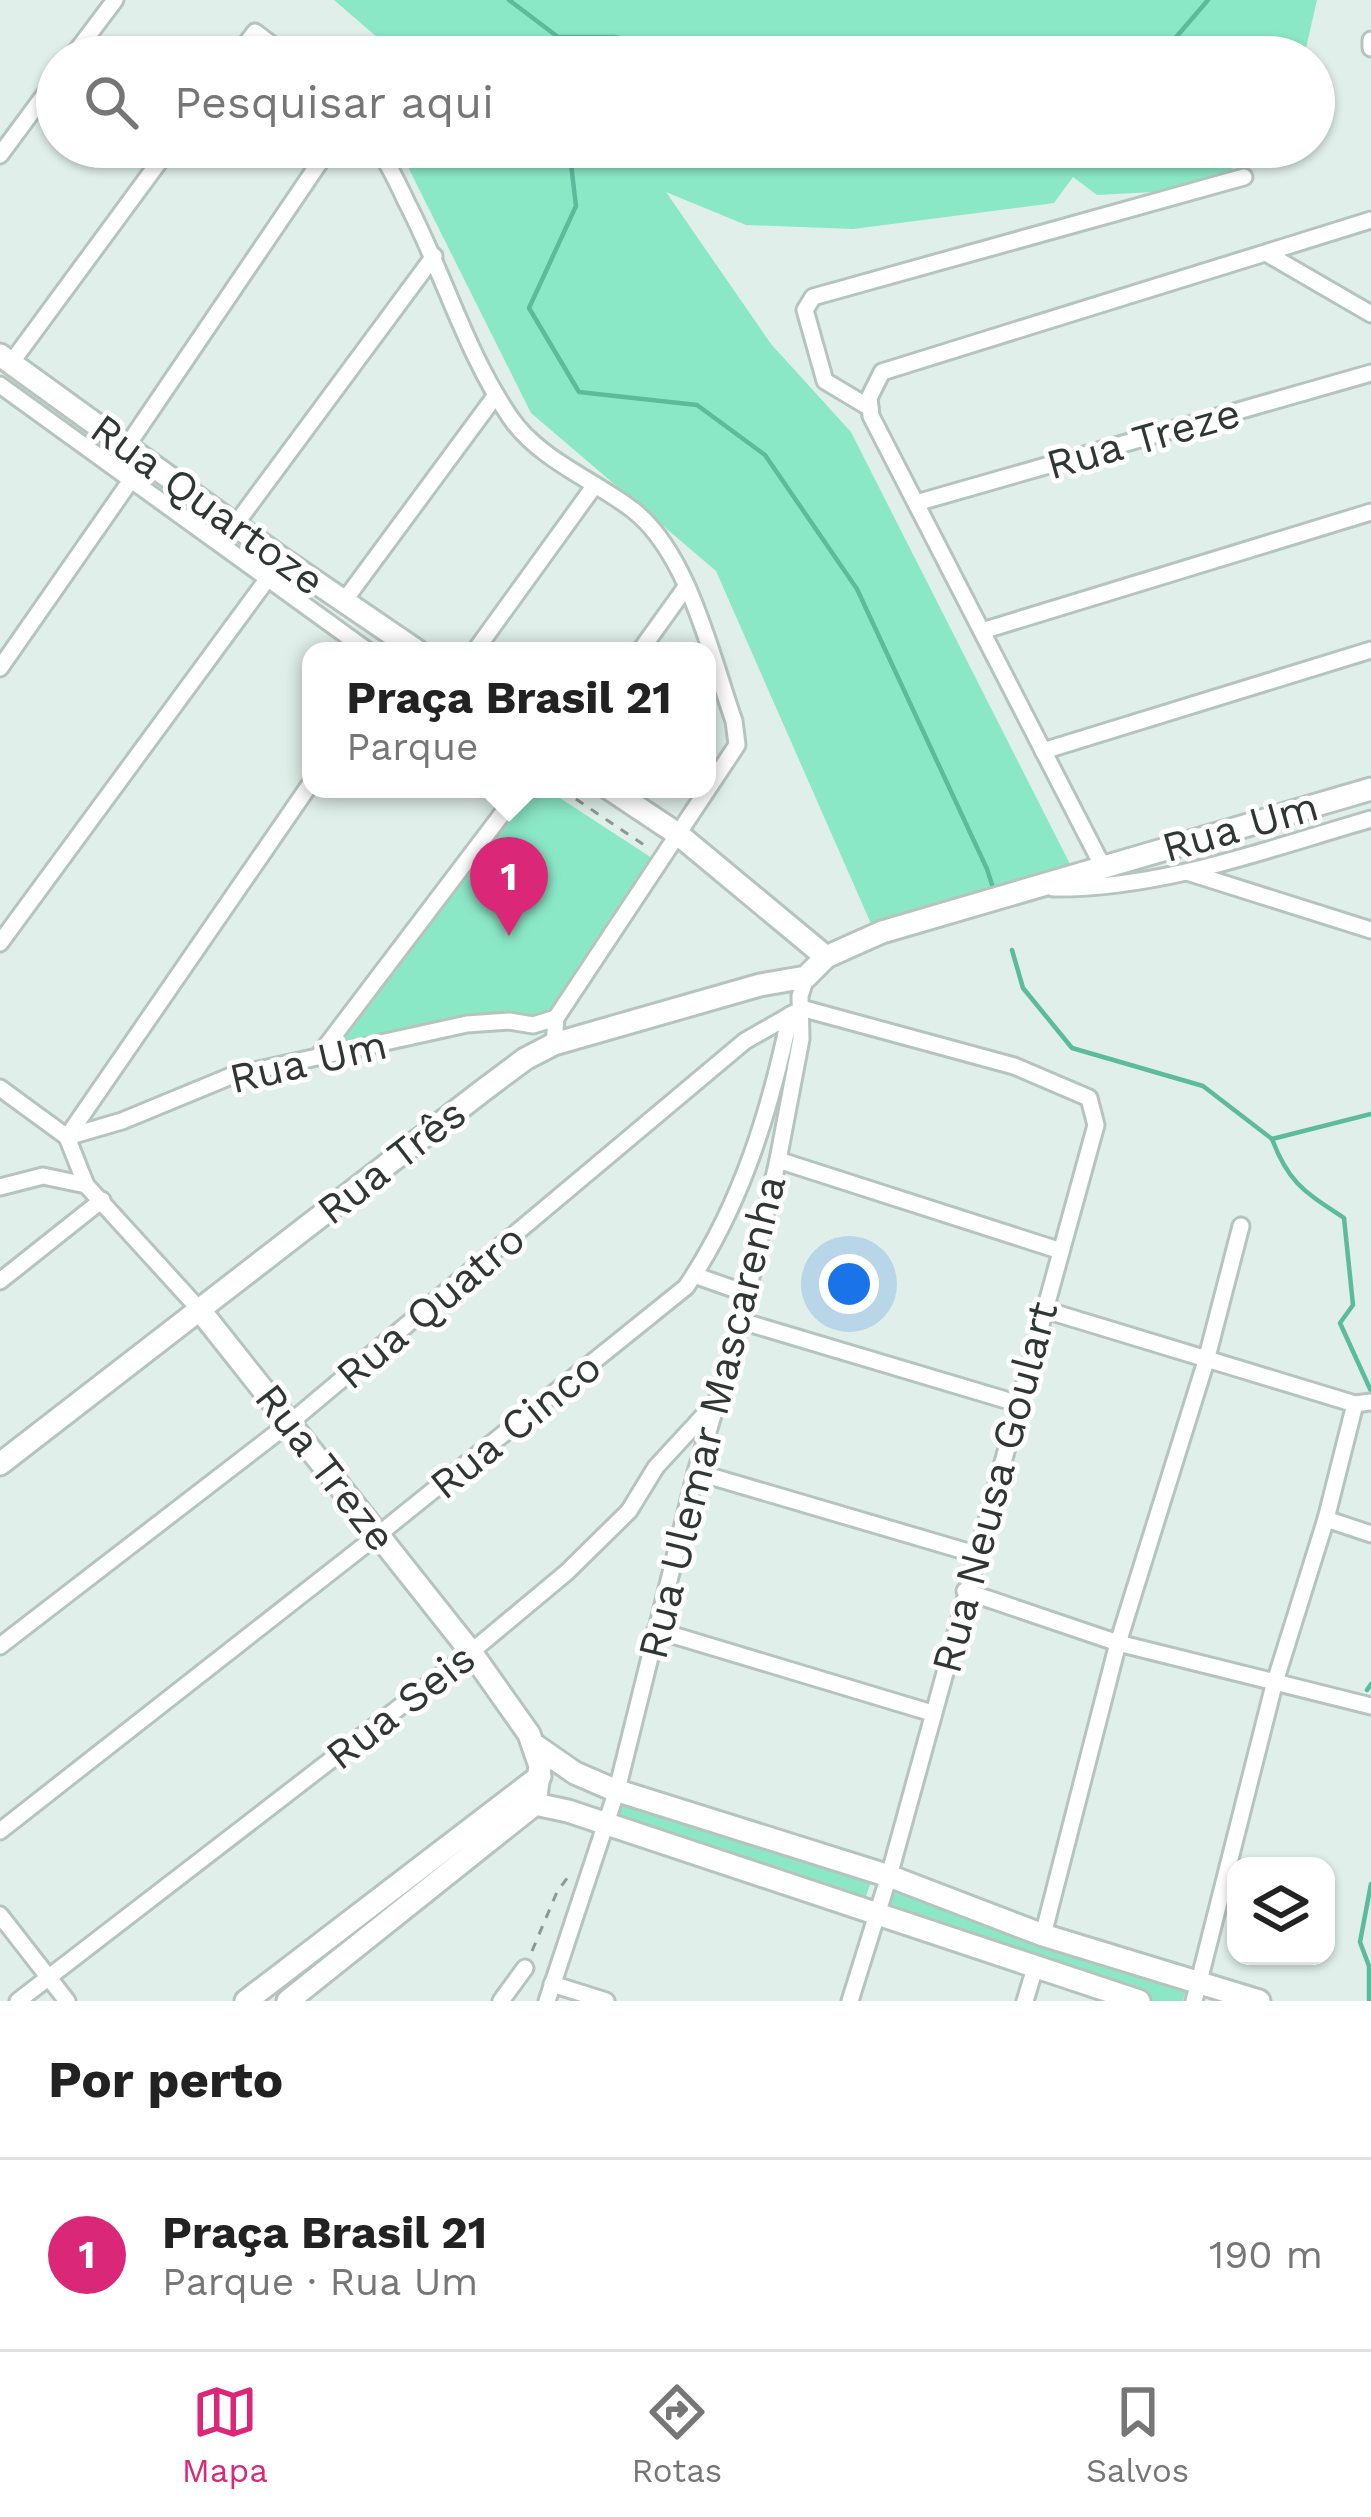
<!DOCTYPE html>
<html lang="pt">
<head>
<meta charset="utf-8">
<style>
	:root { --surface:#fff; --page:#f2f2f2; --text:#222; --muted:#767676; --line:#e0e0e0; --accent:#db2777 }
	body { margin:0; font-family:"Work Sans",sans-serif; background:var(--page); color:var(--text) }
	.controls { position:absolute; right:36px; bottom:36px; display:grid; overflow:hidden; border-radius:24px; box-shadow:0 3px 9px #0004 }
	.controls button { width:108px; height:108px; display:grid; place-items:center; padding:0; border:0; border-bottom:3px solid var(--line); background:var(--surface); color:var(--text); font:60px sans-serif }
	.you { position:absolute; left:849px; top:1284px; width:42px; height:42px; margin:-30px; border:9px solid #fff; border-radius:50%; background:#1a73e8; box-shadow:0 0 0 18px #1a73e833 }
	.badge { display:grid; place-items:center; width:78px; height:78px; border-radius:50%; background:var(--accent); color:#fff; font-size:39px; font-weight:700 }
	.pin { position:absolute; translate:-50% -99px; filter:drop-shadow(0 3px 6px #0008) }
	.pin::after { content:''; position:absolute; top:63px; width:42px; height:36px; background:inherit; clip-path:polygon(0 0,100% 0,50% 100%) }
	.popup { position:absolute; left:302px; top:642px; width:414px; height:156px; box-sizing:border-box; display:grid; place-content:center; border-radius:24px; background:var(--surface); filter:drop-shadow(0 3px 9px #0005); font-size:39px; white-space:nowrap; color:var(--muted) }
	.popup b { font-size:45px; color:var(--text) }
	.popup::after { content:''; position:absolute; left:50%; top:100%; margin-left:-24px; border:24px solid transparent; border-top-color:var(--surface) }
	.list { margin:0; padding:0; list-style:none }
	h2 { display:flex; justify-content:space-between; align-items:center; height:156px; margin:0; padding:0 48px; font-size:51px }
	h2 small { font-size:39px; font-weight:400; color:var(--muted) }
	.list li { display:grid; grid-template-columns:78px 1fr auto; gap:36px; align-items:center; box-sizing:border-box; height:192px; padding:0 48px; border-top:3px solid var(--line) }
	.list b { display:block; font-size:45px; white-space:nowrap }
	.list p { margin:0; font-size:39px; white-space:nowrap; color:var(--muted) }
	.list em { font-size:39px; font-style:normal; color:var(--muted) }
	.icon { flex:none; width:66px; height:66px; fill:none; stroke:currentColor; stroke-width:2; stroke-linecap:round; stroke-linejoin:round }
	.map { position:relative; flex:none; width:1371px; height:2001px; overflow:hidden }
	.search { position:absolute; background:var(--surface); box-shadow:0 3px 9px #0004; left:36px; right:36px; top:36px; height:132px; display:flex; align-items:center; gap:30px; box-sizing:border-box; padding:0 42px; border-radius:66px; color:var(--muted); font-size:45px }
	.sheet { height:348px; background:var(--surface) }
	nav { display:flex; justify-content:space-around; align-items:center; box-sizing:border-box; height:168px; border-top:3px solid var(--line); background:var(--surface); font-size:33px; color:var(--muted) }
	nav a { display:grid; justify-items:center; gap:6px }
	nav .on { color:var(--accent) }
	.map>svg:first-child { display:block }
	.green { fill:#8be8c7 }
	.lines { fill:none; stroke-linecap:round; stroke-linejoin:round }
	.stream { stroke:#5cbb9b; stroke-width:4.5 }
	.street-casing { stroke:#b6c4be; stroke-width:21 }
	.secondary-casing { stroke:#b6c4be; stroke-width:27 }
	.path { stroke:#8d9893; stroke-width:3; stroke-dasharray:9 9; stroke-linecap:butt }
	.street { stroke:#fff; stroke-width:15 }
	.secondary { stroke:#fff; stroke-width:21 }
	.labels { text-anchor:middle; stroke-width:10; stroke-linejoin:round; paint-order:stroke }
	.street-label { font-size:42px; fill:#303634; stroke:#fff }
</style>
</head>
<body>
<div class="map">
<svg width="1371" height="2001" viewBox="0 0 1371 2001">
	<rect width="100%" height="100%" fill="#e0efe9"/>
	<g class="green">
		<polygon points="334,0 1317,0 1304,57 400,57"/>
		<polygon points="398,147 1258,147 1209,189 1097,195 1073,177 1054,203 853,229 746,225 666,192 771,344 851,432 1071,866 872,926 716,571 531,413"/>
		<polygon points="527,789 546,789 652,858 546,1017 483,1015 335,1048"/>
		<polygon points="621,1803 871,1882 864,1902 614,1824"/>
		<polygon points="890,1890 1039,1945 1186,1990 1183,2001 1150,2001 883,1911"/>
	</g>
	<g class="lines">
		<g class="stream">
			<polyline points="509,0 558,37 614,37 725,57"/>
			<polyline points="558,37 560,57"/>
			<polyline points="1159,57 1208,0"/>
			<polyline points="569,147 576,206 529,308 579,392 697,405 765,455 857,589 987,869 995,894"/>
			<polyline points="1012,950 1023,988 1072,1048 1203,1086 1272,1139"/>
			<path d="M1272,1139C1289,1184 1305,1192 1344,1218L1353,1305L1340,1323L1371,1391"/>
			<polyline points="1272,1139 1371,1114"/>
			<polyline points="1367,1690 1371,1684"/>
			<polyline points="1369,2001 1369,1966 1360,1942 1371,1884"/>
		</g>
		<g class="street-casing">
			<g id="street">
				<polyline points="1371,40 1371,48"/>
				<polyline points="72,57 115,0"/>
				<polyline points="236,57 255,32 288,57"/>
				<path d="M377,147C389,164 398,184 407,203C443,272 466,353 510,417C538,459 594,480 633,510C689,554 711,656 734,721L737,745L556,1018L554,1044"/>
				<polyline points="0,155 57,78"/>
				<polyline points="1266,253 1371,314"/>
				<polyline points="11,363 170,147"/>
				<polyline points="0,385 368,651"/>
				<polyline points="870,408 825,381 805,310 813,297 1244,177"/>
				<polyline points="127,446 330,147"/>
				<polyline points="916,503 1371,373"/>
				<polyline points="235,525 434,256"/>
				<polyline points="344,601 496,395"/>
				<polyline points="982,631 1371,512"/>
				<polyline points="475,651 595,485"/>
				<polyline points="640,651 686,587"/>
				<polyline points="0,668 131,480"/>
				<polyline points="1043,751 1371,650"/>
				<polyline points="1102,865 871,416 869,398 882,372 1371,220"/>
				<polyline points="1187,872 1371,930"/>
				<path d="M1053,888C1162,889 1267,849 1371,819"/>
				<polyline points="0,943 282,559"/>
				<polyline points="801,1008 1014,1066 1089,1098 1096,1125 889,1876 850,2001"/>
				<polyline points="320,1054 521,789"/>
				<polyline points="0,1088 67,1137 86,1185"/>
				<polyline points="67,1137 122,1121 231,1076 467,1024 509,1021 533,1025 556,1018"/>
				<polyline points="67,1137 311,783"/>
				<polyline points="778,1160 1058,1250"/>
				<polyline points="0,1187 43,1176 86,1185 199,1309"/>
				<polyline points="694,1275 748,1294"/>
				<polyline points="0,1281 102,1200"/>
				<polyline points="1042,1309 1355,1404 1371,1402"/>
				<polyline points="741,1321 1016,1403"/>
				<polyline points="696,1472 975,1554"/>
				<polyline points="1326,1519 1371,1534"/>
				<polyline points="965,1591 1118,1643 1371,1706"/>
				<polyline points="656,1630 932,1713"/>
				<polyline points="0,1646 292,1421 745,1041 794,1013"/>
				<path d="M0,1831L379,1534L686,1287C741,1206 770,1111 790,1015"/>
				<polyline points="0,1915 67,2001"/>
				<polyline points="1043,1935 1118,1643 1206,1361 1241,1226"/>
				<polyline points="552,1984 606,2001"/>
				<polyline points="18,2001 471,1652 567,1572 629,1511 656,1467 716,1402"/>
				<polyline points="501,2001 525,1968"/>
				<polyline points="547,2001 617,1790 696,1472 741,1321 778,1160 801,1039 800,996 806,977"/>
				<polyline points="1025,2001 1035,1968"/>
				<polyline points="1194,2001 1274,1685 1326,1519 1355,1404"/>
			</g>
		</g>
		<g class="secondary-casing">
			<g id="secondary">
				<polyline points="0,355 282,559 417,651"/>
				<polyline points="610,789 679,835 826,957"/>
				<polyline points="199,1309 471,1652 529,1734 540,1766 535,1804"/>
				<polyline points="0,1464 481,1092 525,1059 554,1044 760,985 806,977 826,957 882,932 1371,789"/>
				<polyline points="536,1746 575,1773 612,1789 889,1876 1043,1935 1259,2001"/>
				<polyline points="535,1804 568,1811 1139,2001"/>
				<polyline points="246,2001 540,1776"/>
				<polyline points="288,2001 535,1804"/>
			</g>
		</g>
		<g class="path">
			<polyline points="561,789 647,847"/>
			<polyline points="532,1951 557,1892 570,1874"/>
		</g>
		<use href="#street" class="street"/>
		<use href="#secondary" class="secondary"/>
	</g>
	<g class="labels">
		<g class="street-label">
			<text transform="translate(1143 438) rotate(-16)" y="15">Rua Treze</text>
			<text transform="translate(208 504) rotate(36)" y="15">Rua Quartoze</text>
			<text transform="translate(1240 826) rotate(-16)" y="15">Rua Um</text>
			<text transform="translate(308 1061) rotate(-13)" y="15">Rua Um</text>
			<text transform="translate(391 1161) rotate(-38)" y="15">Rua Três</text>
			<text transform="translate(430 1306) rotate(-40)" y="15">Rua Quatro</text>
			<text transform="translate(711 1417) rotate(-76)" y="15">Rua Ulemar Mascarenha</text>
			<text transform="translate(515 1425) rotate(-39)" y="15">Rua Cinco</text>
			<text transform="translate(326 1467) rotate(52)" y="15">Rua Treze</text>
			<text transform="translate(994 1487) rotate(-75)" y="15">Rua Neusa Goulart</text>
			<text transform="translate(400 1706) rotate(-38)" y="15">Rua Seis</text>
		</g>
	</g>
</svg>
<div class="controls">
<button><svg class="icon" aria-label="layers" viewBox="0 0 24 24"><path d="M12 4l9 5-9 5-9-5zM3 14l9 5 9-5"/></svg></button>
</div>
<div class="you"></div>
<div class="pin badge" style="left:509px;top:936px">1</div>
<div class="popup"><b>Praça Brasil 21</b>Parque</div>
<div class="search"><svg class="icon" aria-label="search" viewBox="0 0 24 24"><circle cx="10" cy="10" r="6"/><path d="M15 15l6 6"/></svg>Pesquisar aqui</div>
</div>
<section class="sheet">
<h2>Por perto<small></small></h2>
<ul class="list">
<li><span class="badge">1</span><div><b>Praça Brasil 21</b><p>Parque · Rua Um</p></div><em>190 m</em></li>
</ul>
</section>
<nav>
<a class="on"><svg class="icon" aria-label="map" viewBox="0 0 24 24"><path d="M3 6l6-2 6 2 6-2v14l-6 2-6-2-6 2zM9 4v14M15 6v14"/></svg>Mapa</a>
<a><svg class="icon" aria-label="directions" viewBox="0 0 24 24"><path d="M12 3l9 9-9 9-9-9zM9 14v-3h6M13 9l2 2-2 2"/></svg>Rotas</a>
<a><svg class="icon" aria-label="saved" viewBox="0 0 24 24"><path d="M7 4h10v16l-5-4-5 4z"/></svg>Salvos</a>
</nav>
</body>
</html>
